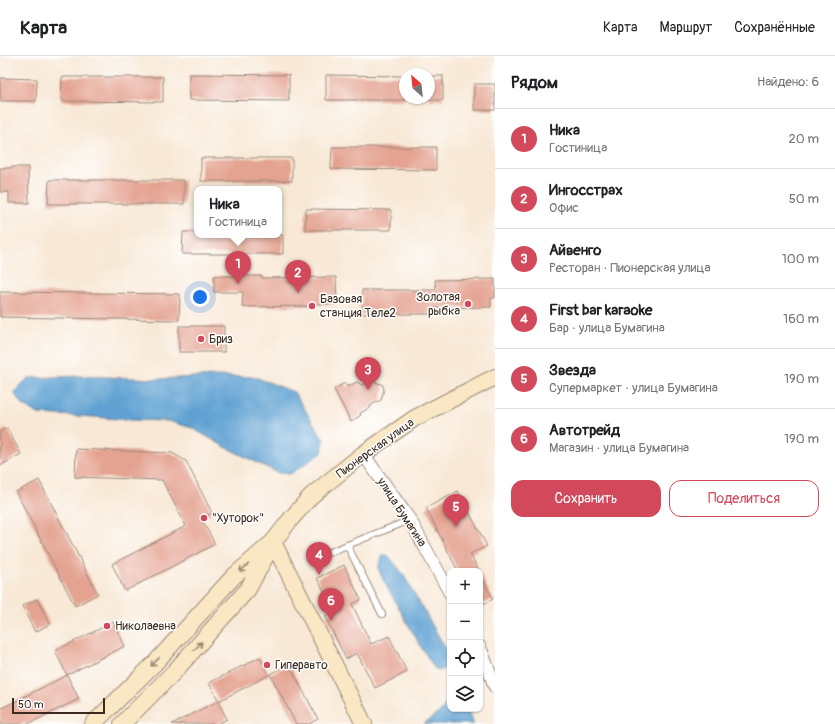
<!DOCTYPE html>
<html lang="ru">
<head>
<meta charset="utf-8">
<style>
	:root { --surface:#fff; --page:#f6f6f6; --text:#202124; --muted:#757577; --line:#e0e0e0; --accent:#d1495b }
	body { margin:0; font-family:Pangolin,sans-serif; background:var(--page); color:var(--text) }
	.controls { position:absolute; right:12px; bottom:12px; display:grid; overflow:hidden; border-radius:8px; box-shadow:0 1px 3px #0004 }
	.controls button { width:36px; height:36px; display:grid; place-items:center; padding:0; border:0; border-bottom:1px solid var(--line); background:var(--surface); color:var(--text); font:20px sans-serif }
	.compass { position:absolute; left:399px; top:12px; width:36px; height:36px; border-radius:50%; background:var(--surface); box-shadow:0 1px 3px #0004; rotate:333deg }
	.scale { position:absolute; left:12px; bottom:10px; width:93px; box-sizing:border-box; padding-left:4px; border:2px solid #3b2a1e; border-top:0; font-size:11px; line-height:14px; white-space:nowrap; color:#3b2a1e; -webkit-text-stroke:3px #fff; paint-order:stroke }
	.you { position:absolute; left:200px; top:241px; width:14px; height:14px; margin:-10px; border:3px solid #fff; border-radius:50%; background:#1a73e8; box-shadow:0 0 0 6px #1a73e833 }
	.badge { display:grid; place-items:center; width:26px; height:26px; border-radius:50%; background:var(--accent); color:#fff; font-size:13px; font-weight:700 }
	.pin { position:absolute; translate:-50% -33px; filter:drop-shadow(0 1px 2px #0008) }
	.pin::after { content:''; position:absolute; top:21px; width:14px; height:12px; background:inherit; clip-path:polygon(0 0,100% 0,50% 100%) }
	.popup { position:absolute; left:194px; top:130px; width:88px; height:52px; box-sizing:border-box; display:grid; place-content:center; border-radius:8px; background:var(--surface); filter:drop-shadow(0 1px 3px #0005); font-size:13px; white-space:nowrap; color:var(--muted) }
	.popup b { font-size:15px; color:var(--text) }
	.popup::after { content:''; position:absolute; left:50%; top:100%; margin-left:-8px; border:8px solid transparent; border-top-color:var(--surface) }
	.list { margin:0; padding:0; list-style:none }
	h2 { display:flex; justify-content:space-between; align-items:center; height:52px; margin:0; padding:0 16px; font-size:17px }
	h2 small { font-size:13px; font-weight:400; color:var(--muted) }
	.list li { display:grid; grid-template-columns:26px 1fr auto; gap:12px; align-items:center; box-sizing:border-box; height:60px; padding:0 16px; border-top:1px solid var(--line) }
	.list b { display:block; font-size:15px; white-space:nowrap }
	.list p { margin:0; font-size:13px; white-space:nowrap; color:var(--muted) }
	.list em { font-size:13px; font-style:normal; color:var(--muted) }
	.actions { display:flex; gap:8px; padding:12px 16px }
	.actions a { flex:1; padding:9px 0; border:1px solid var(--accent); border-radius:12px; text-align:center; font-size:14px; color:var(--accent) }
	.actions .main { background:var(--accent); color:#fff }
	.icon { flex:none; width:22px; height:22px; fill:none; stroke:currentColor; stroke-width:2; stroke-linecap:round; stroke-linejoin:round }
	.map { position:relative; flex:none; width:495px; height:668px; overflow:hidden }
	header { display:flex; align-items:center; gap:24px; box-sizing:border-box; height:56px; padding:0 20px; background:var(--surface); border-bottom:1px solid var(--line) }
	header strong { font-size:19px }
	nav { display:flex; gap:22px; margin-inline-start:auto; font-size:14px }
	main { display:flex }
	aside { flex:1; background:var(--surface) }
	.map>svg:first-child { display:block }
	.water { fill:#5ea1d2; stroke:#4c6678 }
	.building { fill:#e4a290 }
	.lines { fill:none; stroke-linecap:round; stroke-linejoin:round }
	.service-casing { stroke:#9a897a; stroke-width:8 }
	.minor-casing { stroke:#9a897a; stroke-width:14 }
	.secondary-casing { stroke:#9a897a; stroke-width:18 }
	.service { stroke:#fff; stroke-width:6 }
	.minor { stroke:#fff; stroke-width:12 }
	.secondary { stroke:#fae7c3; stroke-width:16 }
	.oneway { stroke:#9a8870 }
	.poi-dot { fill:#d1495b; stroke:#fff; stroke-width:1.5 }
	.labels { text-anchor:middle; stroke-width:3; stroke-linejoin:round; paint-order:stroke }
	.poi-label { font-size:12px; fill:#3b2a1e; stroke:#fff; text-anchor:start }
	.street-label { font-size:12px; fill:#3b2a1e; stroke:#fff }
</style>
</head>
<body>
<header>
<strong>Карта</strong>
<nav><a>Карта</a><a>Маршрут</a><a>Сохранённые</a></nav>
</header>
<main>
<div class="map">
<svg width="495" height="668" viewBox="0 0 495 668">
	<rect width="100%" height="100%" fill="#fff"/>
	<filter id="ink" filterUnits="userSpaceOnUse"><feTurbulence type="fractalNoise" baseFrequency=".025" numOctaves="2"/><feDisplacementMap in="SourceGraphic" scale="8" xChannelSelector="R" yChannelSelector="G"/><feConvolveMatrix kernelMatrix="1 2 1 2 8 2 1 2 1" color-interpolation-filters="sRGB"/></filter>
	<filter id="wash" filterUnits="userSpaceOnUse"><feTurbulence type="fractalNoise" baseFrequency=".012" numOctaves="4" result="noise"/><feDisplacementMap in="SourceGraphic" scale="16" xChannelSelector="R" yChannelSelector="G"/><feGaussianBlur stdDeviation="0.9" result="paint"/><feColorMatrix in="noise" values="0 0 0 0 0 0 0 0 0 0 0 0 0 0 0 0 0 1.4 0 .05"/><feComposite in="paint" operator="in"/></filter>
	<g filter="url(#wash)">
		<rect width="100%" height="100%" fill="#f8e8d5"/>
		<g class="water">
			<polygon points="80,320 159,323 214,320 255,321 294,336 324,384 322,397 290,418 278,417 225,391 192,372 168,365 131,364 94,361 38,358 21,348 14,336 28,322"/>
			<polygon points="383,499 388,499 403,518 446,593 448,605 447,611 440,615 435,613 421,591 384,526 378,512"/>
			<polygon points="450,642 450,653 467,653 474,668 424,668 440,656"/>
		</g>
		<g id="blocks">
			<g class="building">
				<polygon points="189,18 289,19 289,45 189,44"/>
				<polygon points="326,19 405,20 405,44 326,44"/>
				<rect x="429" y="20" width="14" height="24"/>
				<polygon points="62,21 163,21 163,46 61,45"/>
				<polygon points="0,22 37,23 36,45 0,45"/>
				<rect x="474" y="28" width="21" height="26"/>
				<polygon points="332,91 436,91 436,114 331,113"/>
				<rect x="201" y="102" width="91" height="23"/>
				<polygon points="11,111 28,111 29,147 9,147 9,136 0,136 0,112 11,112"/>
				<polygon points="49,124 184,124 184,148 48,148"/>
				<polygon points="306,153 391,154 391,174 305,174"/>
				<polygon points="183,176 197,176 197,179 283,179 283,198 182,198"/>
				<polygon points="214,220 262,220 262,222 336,221 337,248 314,248 314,250 242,251 243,236 214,236"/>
				<polygon points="495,223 495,242 491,242 491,251 435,252 435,258 362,258 362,234 436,234 435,224"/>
				<polygon points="0,236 180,238 179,264 0,261"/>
				<rect x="179" y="270" width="45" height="26"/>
				<polygon points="370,325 382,328 384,333 381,344 371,349 370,352 360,357 361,359 351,366 334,333 345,327 347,331 357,326 362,329"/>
				<polygon points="7,372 21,398 0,410 0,376"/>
				<polygon points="76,393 172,397 186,405 212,457 201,462 215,488 125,535 112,508 186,470 162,424 75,421"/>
				<polygon points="39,424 98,538 75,550 16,436"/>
				<polygon points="458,435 487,490 470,498 479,515 458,515 426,452"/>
				<polygon points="344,509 361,544 352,548 371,588 389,580 407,616 375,632 357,597 346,603 325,560 334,555 317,522"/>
				<polygon points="480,517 493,543 480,550"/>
				<polygon points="37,543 50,568 35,576 22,550"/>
				<polygon points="113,566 125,590 67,619 55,595"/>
				<polygon points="260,601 269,619 219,645 209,627"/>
				<polygon points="289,608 318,663 309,668 296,668 270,618"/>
				<polygon points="67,619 79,643 28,668 0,668 0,653"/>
				<polygon points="218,645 227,663 217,668 172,668"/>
			</g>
		</g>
	</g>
	<g filter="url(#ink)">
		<use href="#blocks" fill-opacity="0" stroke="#9a897a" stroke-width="1"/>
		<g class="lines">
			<g class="service-casing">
				<g id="service">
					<polyline points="347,489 382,558"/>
					<polyline points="320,500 410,464"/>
				</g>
			</g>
			<g class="minor-casing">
				<g id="minor">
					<polyline points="363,398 410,464 450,537"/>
					<polyline points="480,591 495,631"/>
				</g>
			</g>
			<g class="secondary-casing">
				<g id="secondary">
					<polyline points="273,486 364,668"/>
					<polyline points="93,668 155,607 233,521 273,486 290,464 311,440 363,398 415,362 495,321"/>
					<polyline points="122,668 174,616 248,533 269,494"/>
				</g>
			</g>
			<use href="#service" class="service"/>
			<use href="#minor" class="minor"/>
			<use href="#secondary" class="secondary"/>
		</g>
		<defs><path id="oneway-shaft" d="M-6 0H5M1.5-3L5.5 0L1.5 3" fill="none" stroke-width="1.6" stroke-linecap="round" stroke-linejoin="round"/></defs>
		<g class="oneway">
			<use href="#oneway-shaft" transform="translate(244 512) rotate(138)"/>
			<use href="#oneway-shaft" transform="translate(198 590) rotate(-48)"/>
			<use href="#oneway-shaft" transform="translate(155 606) rotate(134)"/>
		</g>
	</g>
	<g class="poi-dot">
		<circle cx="468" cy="248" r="4"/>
		<circle cx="312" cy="250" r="4"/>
		<circle cx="201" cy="283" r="4"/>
		<circle cx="204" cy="462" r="4"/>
		<circle cx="107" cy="570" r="4"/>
		<circle cx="267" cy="609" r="4"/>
	</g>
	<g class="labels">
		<g class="poi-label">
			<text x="460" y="245" text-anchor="end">Золотая<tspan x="460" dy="14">рыбка</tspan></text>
			<text x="320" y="247">Базовая<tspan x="320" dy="14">станция Теле2</tspan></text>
			<text x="209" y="287">Бриз</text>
			<text x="212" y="466">"Хуторок"</text>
			<text x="115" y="574">Николаевна</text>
			<text x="275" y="613">Гиперавто</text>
		</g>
		<g class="street-label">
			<text transform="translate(375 392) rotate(-36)" y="4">Пионерская улица</text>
			<text transform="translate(402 456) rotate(57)" y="4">улица Бумагина</text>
		</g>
	</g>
</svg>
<div class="controls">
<button>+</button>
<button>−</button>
<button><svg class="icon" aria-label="locate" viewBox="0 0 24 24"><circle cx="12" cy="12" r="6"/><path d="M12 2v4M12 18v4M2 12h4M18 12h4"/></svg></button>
<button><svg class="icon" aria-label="layers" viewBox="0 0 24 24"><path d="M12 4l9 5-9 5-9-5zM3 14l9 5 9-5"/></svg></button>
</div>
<svg class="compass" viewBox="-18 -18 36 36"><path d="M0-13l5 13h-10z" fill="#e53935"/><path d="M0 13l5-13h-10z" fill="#757577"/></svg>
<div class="scale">50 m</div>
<div class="you"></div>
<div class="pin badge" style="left:238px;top:228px">1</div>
<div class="popup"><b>Ника</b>Гостиница</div>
<div class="pin badge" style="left:298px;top:237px">2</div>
<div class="pin badge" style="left:368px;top:334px">3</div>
<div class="pin badge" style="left:319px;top:519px">4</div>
<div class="pin badge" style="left:456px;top:471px">5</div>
<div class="pin badge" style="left:331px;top:565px">6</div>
</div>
<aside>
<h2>Рядом<small>Найдено: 6</small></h2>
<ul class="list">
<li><span class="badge">1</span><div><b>Ника</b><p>Гостиница</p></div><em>20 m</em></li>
<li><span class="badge">2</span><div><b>Ингосстрах</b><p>Офис</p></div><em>50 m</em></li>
<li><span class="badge">3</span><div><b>Айвенго</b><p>Ресторан · Пионерская улица</p></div><em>100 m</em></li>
<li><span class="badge">4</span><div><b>First bar karaoke</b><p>Бар · улица Бумагина</p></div><em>160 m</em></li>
<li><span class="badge">5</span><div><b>Звезда</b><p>Супермаркет · улица Бумагина</p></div><em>190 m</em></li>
<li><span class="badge">6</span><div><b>Автотрейд</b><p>Магазин · улица Бумагина</p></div><em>190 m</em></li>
</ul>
<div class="actions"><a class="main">Сохранить</a><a>Поделиться</a></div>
</aside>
</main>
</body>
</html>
